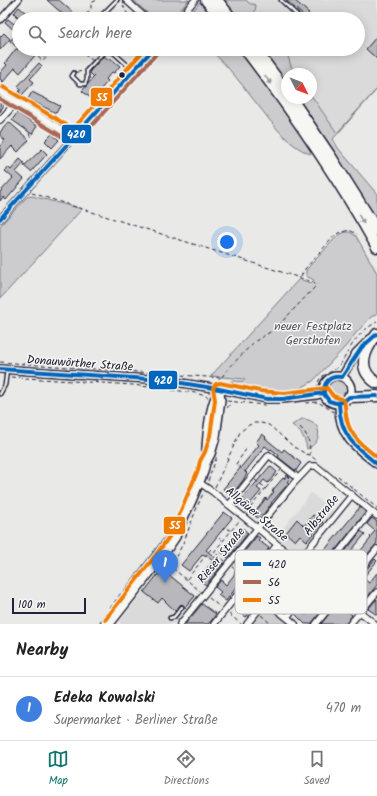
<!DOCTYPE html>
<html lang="en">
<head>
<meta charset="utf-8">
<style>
	:root { --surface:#fff; --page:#f2f2f2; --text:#222; --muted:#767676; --line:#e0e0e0; --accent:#0f766e }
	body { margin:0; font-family:Kalam,sans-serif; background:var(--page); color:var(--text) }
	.compass { position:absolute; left:281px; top:68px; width:36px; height:36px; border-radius:50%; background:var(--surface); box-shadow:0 2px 10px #0003; rotate:132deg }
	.scale { position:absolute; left:12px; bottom:10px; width:74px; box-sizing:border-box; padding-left:4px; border:2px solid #22223b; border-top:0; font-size:11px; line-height:14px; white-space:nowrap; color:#22223b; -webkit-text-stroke:3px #f6f6f2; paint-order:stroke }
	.you { position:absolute; left:227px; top:242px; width:14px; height:14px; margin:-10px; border:3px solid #fff; border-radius:50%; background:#1a73e8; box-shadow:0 0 0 6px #1a73e833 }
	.badge { display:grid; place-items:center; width:26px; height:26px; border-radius:50%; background:var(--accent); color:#fff; font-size:13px; font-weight:700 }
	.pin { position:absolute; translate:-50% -33px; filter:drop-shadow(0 1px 2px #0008) }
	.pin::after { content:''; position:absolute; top:21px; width:14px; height:12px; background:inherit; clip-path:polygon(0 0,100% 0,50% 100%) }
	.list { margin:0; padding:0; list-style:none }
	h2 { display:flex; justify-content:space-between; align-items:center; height:52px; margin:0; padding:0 16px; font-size:17px }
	h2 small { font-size:13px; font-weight:400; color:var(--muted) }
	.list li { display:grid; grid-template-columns:26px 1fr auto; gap:12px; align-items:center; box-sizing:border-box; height:64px; padding:0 16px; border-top:1px solid var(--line) }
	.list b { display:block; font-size:15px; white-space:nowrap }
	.list p { margin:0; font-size:13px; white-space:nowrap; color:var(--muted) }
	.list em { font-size:13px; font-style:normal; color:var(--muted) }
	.icon { flex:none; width:22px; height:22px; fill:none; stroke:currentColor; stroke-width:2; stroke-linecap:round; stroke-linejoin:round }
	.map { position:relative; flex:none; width:377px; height:624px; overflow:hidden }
	.search { position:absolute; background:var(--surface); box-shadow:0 2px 10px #0003; left:12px; right:12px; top:12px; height:44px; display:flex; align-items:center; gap:10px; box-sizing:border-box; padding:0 14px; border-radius:22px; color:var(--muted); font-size:15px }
	.sheet { height:116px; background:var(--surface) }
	nav { display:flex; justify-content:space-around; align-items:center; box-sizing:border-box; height:56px; border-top:1px solid var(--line); background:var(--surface); font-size:11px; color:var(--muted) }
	nav a { display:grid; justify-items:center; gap:2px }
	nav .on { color:var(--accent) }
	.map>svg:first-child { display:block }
	.built { fill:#dadada }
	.green { fill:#ccccce; stroke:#777784 }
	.building { fill:#b8b8bc; stroke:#22223b }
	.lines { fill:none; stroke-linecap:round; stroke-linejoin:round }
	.lane-casing { stroke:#22223b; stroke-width:5.5 }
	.street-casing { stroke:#22223b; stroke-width:8 }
	.secondary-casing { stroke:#22223b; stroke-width:10 }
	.highway-casing { stroke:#22223b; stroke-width:13 }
	.path { stroke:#22223b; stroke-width:1; stroke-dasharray:4 3; stroke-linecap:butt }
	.lane { stroke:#f6f6f2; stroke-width:2.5 }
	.street { stroke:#f6f6f2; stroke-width:5.5 }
	.secondary { stroke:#f6f6f2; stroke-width:7 }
	.highway { stroke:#f6f6f2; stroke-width:10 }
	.bus-1-casing { stroke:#f6f6f2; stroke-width:7 }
	.bus-2-casing { stroke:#f6f6f2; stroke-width:7 }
	.bus-3-casing { stroke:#f6f6f2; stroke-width:7 }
	.bus-1 { stroke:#0065bd; stroke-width:4 }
	.bus-2 { stroke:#a96855; stroke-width:4 }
	.bus-3 { stroke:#ef7c00; stroke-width:4 }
	.oneway { fill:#9797a0 }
	.bus-dot { fill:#22223b; stroke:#f6f6f2; stroke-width:1.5 }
	.labels { text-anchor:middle; stroke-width:3; stroke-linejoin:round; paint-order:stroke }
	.park-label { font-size:12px; fill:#555567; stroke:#f6f6f2 }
	.street-label { font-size:12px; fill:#22223b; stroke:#f6f6f2 }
	.key { fill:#f6f6f2; stroke:#b6b6bb; stroke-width:1 }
	.key-label { font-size:11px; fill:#22223b }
	.line-badge { stroke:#f6f6f2; stroke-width:1.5 }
	.badge-label { font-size:11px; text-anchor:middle; font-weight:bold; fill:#fff }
</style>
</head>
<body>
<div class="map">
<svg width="377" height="624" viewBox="0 0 377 624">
	<rect width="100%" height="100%" fill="#e9e9e7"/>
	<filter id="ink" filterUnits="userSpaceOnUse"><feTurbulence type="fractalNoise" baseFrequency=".025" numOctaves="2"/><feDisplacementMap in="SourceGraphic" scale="8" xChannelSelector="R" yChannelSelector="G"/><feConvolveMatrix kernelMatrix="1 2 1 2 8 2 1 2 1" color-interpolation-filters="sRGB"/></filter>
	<g filter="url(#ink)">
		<g class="built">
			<polygon points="236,0 377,0 377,89 337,133 311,95 311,74 296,74 277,49 358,49 358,19 252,19"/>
			<polygon points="311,493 335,512 299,556 276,537"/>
			<polygon points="163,570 198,597 176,624 120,624 120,621 158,574 160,575"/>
		</g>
		<g class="green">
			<polygon points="133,0 189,0 172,19 154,19"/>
			<polygon points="202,0 217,19 186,19"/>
			<polygon points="222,0 246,0 250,4 254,4 256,7 254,13 256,15 252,19 237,19"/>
			<path d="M209,49H241L313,149L310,154C288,145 275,127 261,109C244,88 229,66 209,49Z"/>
			<polygon points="260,49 284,49 287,53 291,66 296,74 287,74 287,86"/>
			<polygon points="377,89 333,139 338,148 377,194 377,219 327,141 297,98 311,98 311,95 337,133"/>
			<polygon points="32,196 82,209 0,299 0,226 27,197"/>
			<polygon points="346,232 350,232 356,236 377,273 377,314 371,317 356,333 346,346 313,381 301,388 286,391 285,393 270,393 234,386 229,383 231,381 244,381 245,379 211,376 299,279 311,283 314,280 306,276 306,270 338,235"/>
			<circle cx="337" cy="390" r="11"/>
			<path d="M302,419C321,419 325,441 307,449C305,437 301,432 292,425Z"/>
			<polygon points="266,606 269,606 291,624 251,624"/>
		</g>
		<g class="building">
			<polygon points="47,0 59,0 78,17 76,19 65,19 66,17"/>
			<polygon points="286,0 294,0 309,13 305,17"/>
			<polygon points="19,7 33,19 20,19 14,13"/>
			<polygon points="111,13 118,19 104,19"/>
			<polygon points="19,18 19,49 41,49 47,54 44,57 38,52 20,73 15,68 3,82 0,79 0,73 7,65 5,63 16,49 19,49 10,41 17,33 5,22 8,19 14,24"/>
			<polygon points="4,33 10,39 0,50 0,37"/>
			<polygon points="377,36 377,59 366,49"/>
			<polygon points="104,56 109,60 110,58 120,66 114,73 112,72 106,79 108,81 92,99 82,91 94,77 90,73 90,71"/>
			<polygon points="39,63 42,66 30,79 34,82 22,95 19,92 21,89 18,86"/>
			<polygon points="32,92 60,106 56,113 28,99"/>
			<polygon points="0,100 5,103 0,112"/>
			<polygon points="17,113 37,126 32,134 12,120"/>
			<polygon points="9,122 29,140 18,152 12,146 0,159 0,146 5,140 0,136 0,132"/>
			<polygon points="52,134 59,140 52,148 45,141"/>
			<polygon points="42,149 47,154 31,172 24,166"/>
			<polygon points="20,159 24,163 16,172 24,179 6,200 3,197 0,201 0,192 13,178 5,171 8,167 11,170"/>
			<polygon points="262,434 266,437 265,438 282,452 284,449 301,463 296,471 278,457 279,455 271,449 270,450 265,446 245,472 247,474 244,478 244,479 231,496 223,489 259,445 256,442"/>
			<polygon points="270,466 277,472 268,483 264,480 257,488 261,491 249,505 246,502 243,506 239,503"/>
			<polygon points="287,475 290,478 287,482 289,483 271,503 272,503 262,516 261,515 258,518 255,516 258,512 256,511 266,498 267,500 274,492 272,491 283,478 284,479"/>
			<polygon points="360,507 366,512 321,568 314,563"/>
			<polygon points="224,512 232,518 206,550 223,564 206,585 198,579 213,561 208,557 203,554 189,571 181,565"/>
			<polygon points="313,515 323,522 307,541 300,535 295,541 286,533 297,519 304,526"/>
			<polygon points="372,518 377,522 377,543 341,586 336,581 371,538 370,537 375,531 367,524"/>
			<polygon points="241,527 248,533 229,557 227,557 221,552"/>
			<polygon points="361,531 365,534 328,579 325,577"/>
			<polygon points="257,536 260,538 258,540 269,548 248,574 248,573 242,580 226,601 218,595 221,592 215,587 221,580 226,585 234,575 235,571 242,569 235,563"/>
			<polygon points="375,559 377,561 363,578 369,583 377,573 377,585 362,603 351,593 348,596 346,594"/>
			<polygon points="285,561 289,565 246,617 238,611 254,592 255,586 261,591 263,588 266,589 264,587"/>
			<polygon points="163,570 195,596 184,609 184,606 181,604 175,611 162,598 158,603 144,592 158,574 159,575"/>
			<polygon points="316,588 331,599 311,624 305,624 295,614 299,609 306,615 311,609 304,602 307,599 314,605 319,599 312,593"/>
			<polygon points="377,599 377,615 368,609"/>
			<polygon points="339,602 342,604 341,606 352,615 346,624 321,624"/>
			<polygon points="202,604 216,614 212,620 208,624 185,624"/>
		</g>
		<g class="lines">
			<g class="lane-casing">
				<g id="lane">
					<polyline points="281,0 298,16"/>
					<polyline points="98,19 117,0"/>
					<polyline points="134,19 139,13"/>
					<polyline points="74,73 72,76 80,84 85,84 87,79 87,70 102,54 108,51 114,53 133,70"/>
					<polyline points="0,394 5,385 7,370"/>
					<polyline points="170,618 174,617 182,607"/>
				</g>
			</g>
			<g class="street-casing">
				<g id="street">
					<polyline points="126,0 147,19"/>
					<polyline points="179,19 195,0"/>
					<polyline points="0,20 18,0"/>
					<polyline points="0,92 74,137"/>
					<polyline points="0,120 17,102"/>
					<polyline points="0,219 153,49"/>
					<polyline points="200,483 213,492 375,624"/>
					<polyline points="229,505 269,455 298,478"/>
					<polyline points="266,601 295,624"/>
					<polyline points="287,617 371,512"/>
					<polyline points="180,624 294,483 310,466 316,466 377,516"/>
					<polyline points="214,624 277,545"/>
					<polyline points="247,624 352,495"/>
					<polyline points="316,624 377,549"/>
					<polyline points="350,624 377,592"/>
				</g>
			</g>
			<g class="secondary-casing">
				<g id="secondary">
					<polyline points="0,369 163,380 219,389 267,399 283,399 317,395 324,393"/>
					<circle cx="337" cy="390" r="14"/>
					<polyline points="342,377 356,353 370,339"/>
					<path d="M339,404C338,435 354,447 377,464"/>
					<path d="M206,462C205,444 209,404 219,389"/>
					<polyline points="127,594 172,535"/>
					<polyline points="104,624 111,615"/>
					<polyline points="110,624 161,559 176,537 180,526 192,501 204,472 206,463 211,454 216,437 221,400 219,389"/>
				</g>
			</g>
			<g class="highway-casing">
				<g id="highway">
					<polyline points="206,0 222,19"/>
					<polyline points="217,0 232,19"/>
					<path d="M245,49C293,112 338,178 377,247"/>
					<polyline points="255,49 287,92"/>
					<polyline points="291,98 331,157 377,230"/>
					<path d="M377,334C365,350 355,369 377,383"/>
					<polyline points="349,397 377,396"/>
				</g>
			</g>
			<g class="path">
				<polyline points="123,5 130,19"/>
				<polyline points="82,19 91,9 91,3 97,0"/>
				<polyline points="79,49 92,60"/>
				<polyline points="51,52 78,49"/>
				<polyline points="142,54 143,49"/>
				<polyline points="38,57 43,61 54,49"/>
				<polyline points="77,72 84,71"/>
				<polyline points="29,133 31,139"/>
				<polyline points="32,193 313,282 315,284 315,287 275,329 254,342 229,368 221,378 220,382"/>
				<polyline points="301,276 305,269 336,234 349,230 357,234"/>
				<polyline points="0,362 221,378"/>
				<polyline points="11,377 133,385 196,393 208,397"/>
				<path d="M317,389C317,373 330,375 339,366C344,360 347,352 352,345C358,335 367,327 377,322"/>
				<polyline points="227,401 265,405"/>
				<polyline points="306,403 318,402 334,412"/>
				<polyline points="227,408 231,403"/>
				<polyline points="345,413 347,416 353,434"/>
				<path d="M300,427C309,436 310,443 310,455"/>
				<polyline points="371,451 377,455"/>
				<polyline points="247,473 236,464 247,448"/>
				<polyline points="196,475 199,461"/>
				<polyline points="338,476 377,508"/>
				<polyline points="208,481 217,456"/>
				<polyline points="215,487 240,432 249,425 254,423 261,423 269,425 294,447 306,454 310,455 316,460"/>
				<polyline points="266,488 281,470"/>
				<polyline points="246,513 266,488 255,480"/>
				<polyline points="227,528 231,531"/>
				<polyline points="170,529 175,522"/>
				<polyline points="219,537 223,541"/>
				<polyline points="225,561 214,552 239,521"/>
				<path d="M166,562L172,563C187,541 192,515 204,492"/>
				<polyline points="172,563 170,566 200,591"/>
				<polyline points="232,567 245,577"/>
				<polyline points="187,579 211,549 213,551"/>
				<polyline points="252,583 265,594"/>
				<polyline points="209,598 220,607"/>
				<polyline points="110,608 121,593"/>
				<polyline points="229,614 241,624"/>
				<polyline points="261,615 271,624"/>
			</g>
			<use href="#lane" class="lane"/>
			<use href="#street" class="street"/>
			<use href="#secondary" class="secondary"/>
			<use href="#highway" class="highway"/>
			<g class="bus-1-casing">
				<g id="bus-1">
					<polyline points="0,219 153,49"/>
					<polyline points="0,369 163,380 219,389 267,399 283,399 324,393"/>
					<path d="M342,377C330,375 323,382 324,394L329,401L336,403L343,402L349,397L377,396"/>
					<polyline points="342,377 362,347 377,334"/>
					<path d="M339,404C340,435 354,446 377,464"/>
				</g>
			</g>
			<g class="bus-2-casing">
				<g id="bus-2">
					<polyline points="0,99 71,142"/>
					<polyline points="78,141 157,53"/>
				</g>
			</g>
			<g class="bus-3-casing">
				<g id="bus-3">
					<polyline points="3,87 73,129 145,49"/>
					<path d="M105,620L156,555L171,534L198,470L200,461L205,452L210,436L215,400L213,388L216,384L220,383L260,391L284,393L327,388L333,396L342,399L344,401C346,407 345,414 347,420C350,436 364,447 377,457"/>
				</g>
			</g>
			<use href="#bus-1" class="bus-1"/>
			<use href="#bus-2" class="bus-2"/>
			<use href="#bus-3" class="bus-3"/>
		</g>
		<defs><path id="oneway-solid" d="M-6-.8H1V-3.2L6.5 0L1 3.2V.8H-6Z"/></defs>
		<g class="oneway">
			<use href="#oneway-solid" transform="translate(268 80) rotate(54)"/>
			<use href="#oneway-solid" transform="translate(361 219) rotate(59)"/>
		</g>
	</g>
	<circle class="bus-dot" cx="122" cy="75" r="3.5"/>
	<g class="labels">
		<g class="park-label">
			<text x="313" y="330">neuer Festplatz<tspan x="313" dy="14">Gersthofen</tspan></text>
		</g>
		<g class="street-label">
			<text transform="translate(80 363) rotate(4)" y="4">Donauwörther Straße</text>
			<text transform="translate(257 514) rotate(40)" y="4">Allgäuer Straße</text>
			<text transform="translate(321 515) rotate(-51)" y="4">Albstraße</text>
			<text transform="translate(221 555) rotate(-51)" y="4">Rieser Straße</text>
		</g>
	</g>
	<rect x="235" y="550" width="132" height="64" rx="6" class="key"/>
	<rect x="243" y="562" width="18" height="4" fill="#0065bd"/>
	<rect x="243" y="580" width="18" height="4" fill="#a96855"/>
	<rect x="243" y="598" width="18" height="4" fill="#ef7c00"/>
	<g class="key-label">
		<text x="268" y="568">420</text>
		<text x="268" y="586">56</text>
		<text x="268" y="604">55</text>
	</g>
	<g class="line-badge">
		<rect x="90" y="87" width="23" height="20" rx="4" fill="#ef7c00"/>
		<rect x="61" y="124" width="31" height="20" rx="4" fill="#0065bd"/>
		<rect x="148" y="370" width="30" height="20" rx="4" fill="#0065bd"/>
		<rect x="163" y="516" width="23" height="19" rx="4" fill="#ef7c00"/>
	</g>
	<g class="badge-label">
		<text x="102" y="101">55</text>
		<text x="76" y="138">420</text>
		<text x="163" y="384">420</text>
		<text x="175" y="529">55</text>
	</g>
</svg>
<svg class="compass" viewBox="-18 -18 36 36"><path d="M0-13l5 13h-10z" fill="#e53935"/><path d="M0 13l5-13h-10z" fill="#767676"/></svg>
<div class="scale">100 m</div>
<div class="you"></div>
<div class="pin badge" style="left:165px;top:583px;background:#3f7fe0">1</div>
<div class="search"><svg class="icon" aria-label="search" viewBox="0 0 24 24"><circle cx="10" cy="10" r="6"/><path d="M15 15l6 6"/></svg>Search here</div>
</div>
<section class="sheet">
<h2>Nearby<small></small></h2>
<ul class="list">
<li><span class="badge" style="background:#3f7fe0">1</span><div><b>Edeka Kowalski</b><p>Supermarket · Berliner Straße</p></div><em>470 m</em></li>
</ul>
</section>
<nav>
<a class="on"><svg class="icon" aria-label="map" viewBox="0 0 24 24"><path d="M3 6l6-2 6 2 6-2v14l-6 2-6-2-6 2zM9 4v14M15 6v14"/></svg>Map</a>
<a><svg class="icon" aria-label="directions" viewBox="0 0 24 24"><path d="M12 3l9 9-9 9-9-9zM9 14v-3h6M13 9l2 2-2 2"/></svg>Directions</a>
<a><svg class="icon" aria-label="saved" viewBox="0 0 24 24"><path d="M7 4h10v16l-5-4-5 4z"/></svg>Saved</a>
</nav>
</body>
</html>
